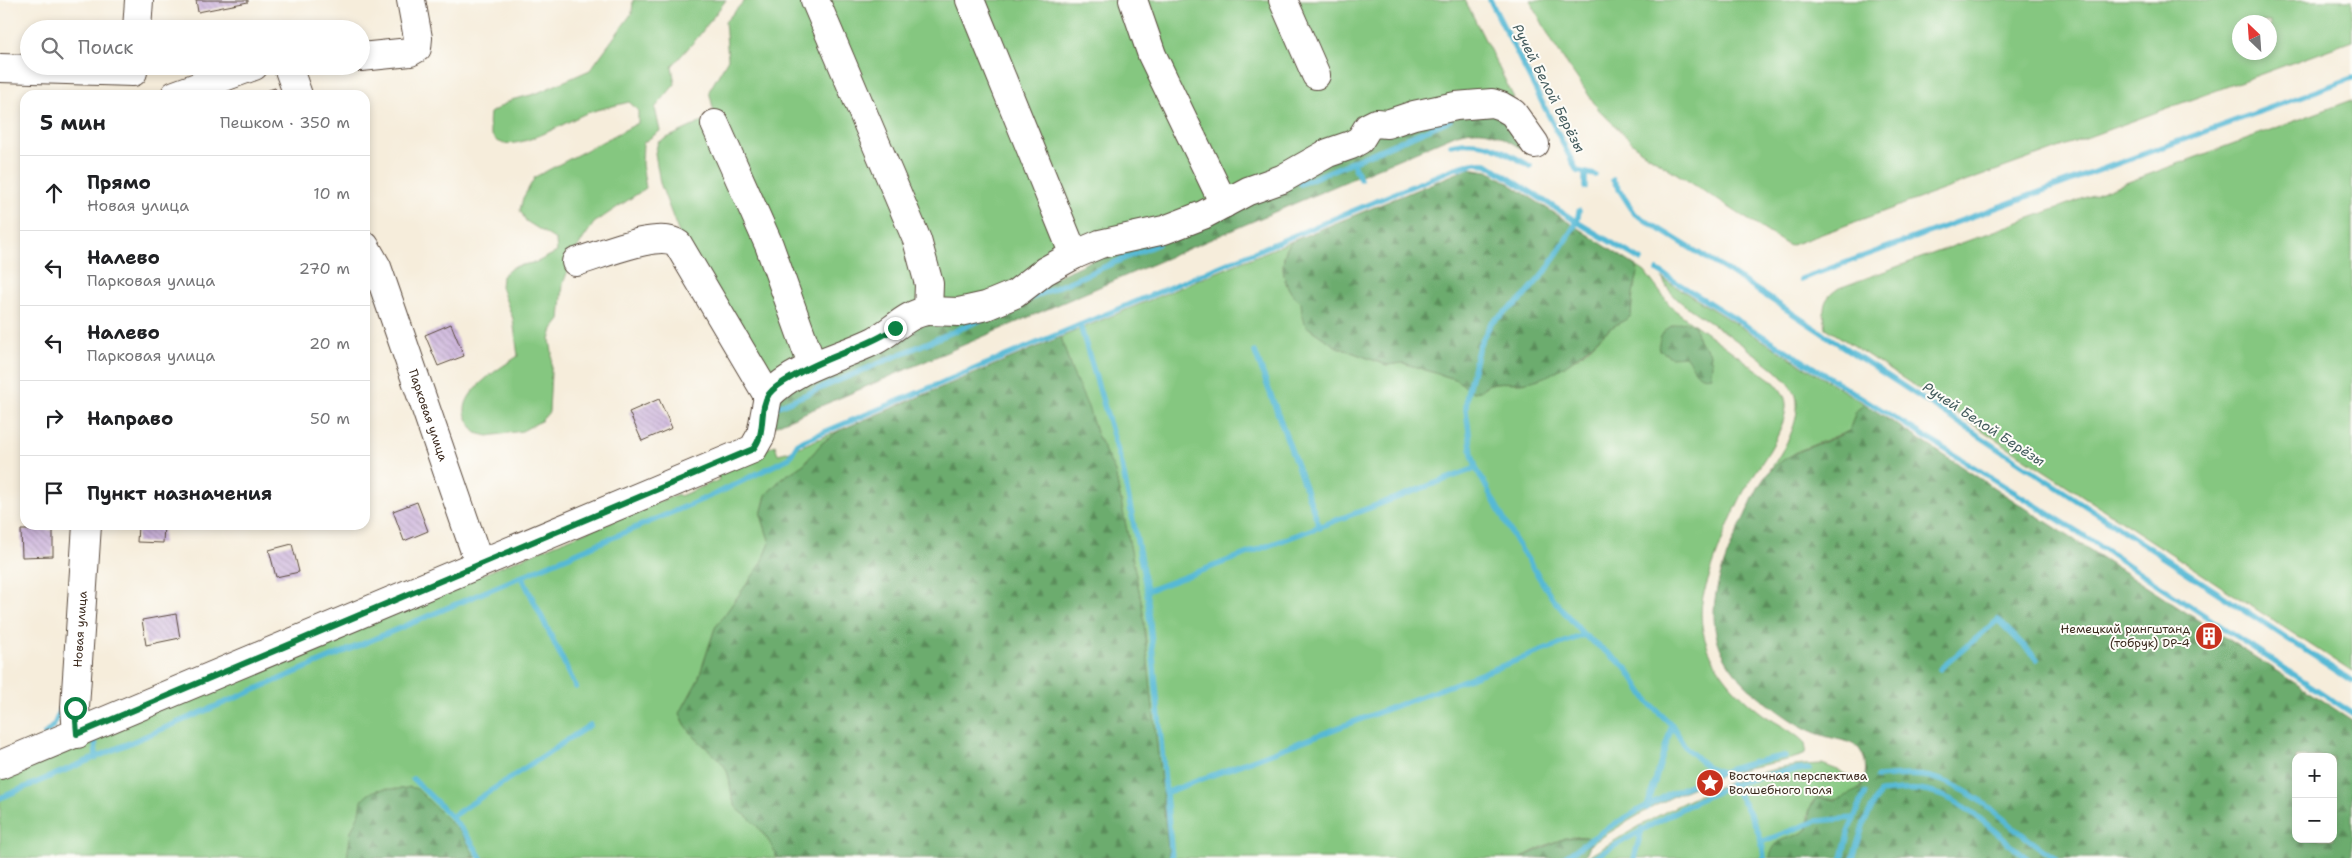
<!DOCTYPE html>
<html lang="ru">
<head>
<meta charset="utf-8">
<style>
	:root { --surface:#fff; --page:#f2f2f2; --text:#202124; --muted:#757577; --line:#e0e0e0 }
	body { margin:0; font-family:"Shantell Sans",sans-serif; background:var(--page); color:var(--text) }
	.controls { position:absolute; right:15px; bottom:15px; display:grid; overflow:hidden; border-radius:10px; box-shadow:0 2px 8px #0003 }
	.controls button { width:45px; height:45px; display:grid; place-items:center; padding:0; border:0; border-bottom:1px solid var(--line); background:var(--surface); color:var(--text); font:25px sans-serif }
	.compass { position:absolute; left:2232px; top:15px; width:45px; height:45px; border-radius:50%; background:var(--surface); box-shadow:0 2px 8px #0003; rotate:335deg }
	.stop { position:absolute; width:15px; height:15px; margin:-11px; border:4px solid #0b8043; border-radius:50%; background:#fff }
	.stop.end { background:#0b8043; border-color:#fff; box-shadow:0 1px 5px #0008 }
	.list { margin:0; padding:0; list-style:none }
	h2 { display:flex; justify-content:space-between; align-items:center; height:65px; margin:0; padding:0 20px; font-size:21px }
	h2 small { font-size:16px; font-weight:400; color:var(--muted) }
	.list li { display:grid; grid-template-columns:32px 1fr auto; gap:15px; align-items:center; box-sizing:border-box; height:75px; padding:0 20px; border-top:1px solid var(--line) }
	.list b { display:block; font-size:19px; white-space:nowrap }
	.list p { margin:0; font-size:16px; white-space:nowrap; color:var(--muted) }
	.list em { font-size:16px; font-style:normal; color:var(--muted) }
	.icon { flex:none; width:28px; height:28px; fill:none; stroke:currentColor; stroke-width:2; stroke-linecap:round; stroke-linejoin:round }
	.map { position:relative; flex:none; width:2352px; height:858px; overflow:hidden }
	.search { position:absolute; background:var(--surface); box-shadow:0 2px 8px #0003; left:20px; top:20px; width:350px; height:55px; display:flex; align-items:center; gap:12px; box-sizing:border-box; padding:0 18px; border-radius:28px; color:var(--muted); font-size:19px }
	.panel { position:absolute; background:var(--surface); box-shadow:0 2px 8px #0003; left:20px; top:90px; width:350px; height:440px; border-radius:15px }
	.map>svg:first-child { display:block }
	.green { fill:#85c780; stroke:#60784f; fill-rule:evenodd }
	.forest { fill:url(#forest-firs); stroke:#546b46; fill-rule:evenodd }
	.lines { fill:none; stroke-linecap:round; stroke-linejoin:round }
	.stream { stroke:#56b9d5; stroke-width:5.5 }
	.building { fill:url(#building-back-hatch) }
	.minor-casing { stroke:#57473a; stroke-width:30 }
	.minor { stroke:#fff; stroke-width:28 }
	.route { stroke:#0b8043; stroke-width:6 }
	.labels { text-anchor:middle; stroke-width:4; stroke-linejoin:round; paint-order:stroke }
	.street-label { font-size:12px; fill:#3b2a1e; stroke:#fdfcf7 }
	.poi-label { font-size:12px; fill:#3b2a1e; stroke:#fdfcf7; text-anchor:end }
	.water-label { font-size:14px; font-style:italic; fill:#445c5e; stroke:#fdfcf7 }
</style>
</head>
<body>
<div class="map">
<svg width="2352" height="858" viewBox="0 0 2352 858">
	<defs>
		<pattern id="forest-firs" width="22" height="20" patternUnits="userSpaceOnUse" patternTransform="scale(1.25)"><rect width="22" height="20" fill="#6cac6e"/><path d="M5 1l3.5 6h-7zM16 11l3.5 6h-7z" fill="#5a8c5a"/></pattern>
		<pattern id="building-back-hatch" width="6" height="6" patternUnits="userSpaceOnUse" patternTransform="scale(1.25)"><rect width="6" height="6" fill="#ccb3dc"/><path d="M-1 5l2 2M0 0l6 6M5-1l2 2" fill="none" stroke="#a792b2"/></pattern>
	</defs>
	<rect width="100%" height="100%" fill="#fdfcf7"/>
	<filter id="ink" filterUnits="userSpaceOnUse"><feTurbulence type="fractalNoise" baseFrequency=".02" numOctaves="2"/><feDisplacementMap in="SourceGraphic" scale="10" xChannelSelector="R" yChannelSelector="G"/><feConvolveMatrix kernelMatrix="1 2 1 2 8 2 1 2 1" color-interpolation-filters="sRGB"/></filter>
	<filter id="wash" filterUnits="userSpaceOnUse"><feTurbulence type="fractalNoise" baseFrequency=".0096" numOctaves="4" result="noise"/><feDisplacementMap in="SourceGraphic" scale="20" xChannelSelector="R" yChannelSelector="G"/><feGaussianBlur stdDeviation="1.12" result="paint"/><feColorMatrix in="noise" values="0 0 0 0 0 0 0 0 0 0 0 0 0 0 0 0 0 1.4 0 .05"/><feComposite in="paint" operator="in"/></filter>
	<g filter="url(#wash)">
		<rect width="100%" height="100%" fill="#f6eddb"/>
		<g class="green">
			<path d="M633,0H726L698,37L672,66L675,84L655,108L660,131L643,143L642,164L646,188L594,223L575,251L563,284L560,320L553,329L550,340L552,352L549,412L541,421L522,431L488,436L476,433C472,427 466,419 465,412C463,389 502,367 518,356L513,319L501,287L502,276L513,267L537,262L557,252L556,240L526,221L520,210L523,198L535,177L638,123V110L629,102C615,106 601,108 587,113C563,122 481,177 490,113L511,100L535,94L590,70L632,13Z"/>
			<polygon points="745,0 1465,0 1514,98 1357,137 774,383 680,236 660,183 655,153 658,142 715,116 709,91 728,59 725,22"/>
			<path d="M1530,0H2352V41L1789,246L1640,150L1599,110L1554,45ZM2240,22H2270V52H2240Z"/>
			<path d="M2352,100V672L1826,328C1823,308 1821,300 1839,288Z"/>
			<path d="M1292,241C1277,258 1282,290 1301,302L1310,329L1337,347L1387,365L1403,363L1455,379L1473,392L1480,391C1493,376 1514,387 1531,381C1550,373 1566,366 1582,354C1592,346 1601,335 1611,328C1617,323 1625,321 1631,316C1632,308 1631,298 1633,290C1636,280 1639,277 1636,266L1645,272L1672,308L1774,382C1781,390 1787,397 1786,408C1782,440 1758,465 1743,493C1726,526 1714,561 1703,596C1693,645 1726,687 1764,715C1778,724 1793,731 1805,743L1806,750L1804,755C1780,763 1756,765 1732,772C1682,788 1636,816 1591,844L1589,838C1572,831 1536,849 1521,858H1169L1142,605L1115,472L1097,435L1071,369L1061,337Z"/>
			<path d="M1662,278L1865,404L1856,411L1849,431L1798,451L1770,470C1783,451 1802,421 1796,396C1789,370 1703,320 1678,300L1668,289Z"/>
			<path d="M840,430L822,443L804,464L781,479L766,495L761,515L770,543L762,563L715,628L698,680L680,713C689,738 706,745 722,763C733,775 728,793 736,807C739,811 744,814 748,817C761,829 771,842 777,858H0V772L678,494L680,496L719,480L717,475L721,469L775,445L778,454L790,451Z"/>
			<path d="M1822,764L1838,770L1863,784C1854,797 1835,803 1821,797L1813,801L1808,815V829C1796,839 1774,838 1770,858H1586C1657,815 1737,765 1822,764Z"/>
		</g>
		<g class="forest">
			<path d="M1497,110L1522,149C1497,134 1487,126 1457,134L767,429L771,400L890,336L1030,289L1371,130Z"/>
			<path d="M1469,168L1488,171L1499,177L1636,266L1638,273L1633,293L1631,316C1625,321 1617,323 1611,328C1585,348 1562,376 1527,382C1512,385 1492,377 1480,391L1473,392L1455,379L1403,363L1387,365L1337,347L1306,326L1302,314L1301,302C1282,290 1277,258 1292,241Z"/>
			<path d="M1688,322L1695,326L1698,340L1709,351L1712,364L1711,376C1695,380 1694,365 1685,356L1671,357L1659,350C1657,331 1672,323 1688,322Z"/>
			<path d="M1061,337L1071,369L1088,407L1097,435L1115,472L1142,605L1169,858H777C771,842 761,829 748,817C744,814 739,811 736,807C728,793 733,775 722,763C705,744 690,739 680,713L698,680L715,628L762,563L770,543L761,515L766,495L781,479L804,464L822,443L840,430Z"/>
			<path d="M1865,404L2352,720V858H1770C1775,832 1794,842 1808,829L1810,808L1816,798L1836,800L1860,789C1867,779 1868,761 1860,750C1852,740 1837,740 1825,736C1802,730 1780,713 1761,698C1694,645 1709,591 1742,522C1750,506 1758,482 1772,469C1794,448 1823,445 1849,431L1856,411ZM2296,757H2333V839H2296Z"/>
			<path d="M410,787L417,789L462,834L476,858H347L351,831L360,812L362,800C379,782 389,793 410,787Z"/>
			<polygon points="1585,837 1589,838 1591,844 1584,858 1521,858 1564,838"/>
		</g>
		<g class="lines">
			<g class="stream">
				<polyline points="1490,0 1577,171 1595,175"/>
				<path d="M1451,145C1485,137 1501,150 1530,166"/>
				<polyline points="1352,161 1360,179"/>
				<polyline points="1613,180 1635,214 1731,273 2352,681"/>
				<polyline points="1300,184 1450,120"/>
				<polyline points="1585,187 1585,174"/>
				<polyline points="1579,211 1577,222 1546,271 1521,300 1491,323 1479,346 1467,394 1466,410 1472,454 1476,468 1515,540 1553,599 1584,635 1626,667 1649,703 1672,725 1686,748 1706,766 1721,772"/>
				<polyline points="1658,271 2080,533 2352,713"/>
				<polyline points="1801,279 2352,78"/>
				<polyline points="1027,300 1158,244"/>
				<polyline points="1255,352 1320,528"/>
				<polyline points="774,408 981,320"/>
				<polyline points="522,577 576,687"/>
				<polyline points="1147,591 1476,468"/>
				<polyline points="1940,669 1998,620 2037,659"/>
				<polyline points="45,734 54,725 62,707"/>
				<polyline points="95,736 96,758"/>
				<path d="M1877,777C1894,776 1913,773 1930,777C1981,789 2012,833 2056,858"/>
				<path d="M413,779C439,804 464,827 481,858"/>
				<path d="M1731,784C1746,805 1763,832 1764,858"/>
				<polyline points="1165,793 1584,635"/>
				<polyline points="0,798 722,491 789,458 798,443 1080,325"/>
				<polyline points="1647,808 1672,725"/>
				<polyline points="451,817 590,725"/>
				<polyline points="1761,842 1816,821 1854,818"/>
				<polyline points="1172,858 1147,591 1122,465 1080,325 1453,169 1474,163 1487,164 1577,222 1641,260"/>
				<path d="M1564,858C1625,813 1711,767 1785,756"/>
				<path d="M1594,858C1611,847 1629,838 1646,828C1699,798 1748,772 1809,769"/>
				<polyline points="1634,858 1642,829"/>
				<polyline points="1842,858 1849,830 1865,793"/>
				<path d="M1853,858L1864,823L1880,792C1893,791 1906,789 1919,790C1964,795 1993,833 2027,858"/>
			</g>
		</g>
		<g id="blocks">
			<g class="building">
				<polygon points="196,0 248,0 248,2 198,12"/>
				<polygon points="275,88 277,95 253,95"/>
				<polygon points="451,324 464,356 438,366 425,335"/>
				<polygon points="659,399 672,428 642,441 629,412"/>
				<polygon points="417,502 428,531 404,541 393,511"/>
				<polygon points="138,525 164,525 163,543 137,542"/>
				<polygon points="21,530 53,530 53,556 22,557"/>
				<polygon points="292,544 299,572 276,577 269,550"/>
				<polygon points="176,614 180,638 146,645 142,620"/>
			</g>
		</g>
	</g>
	<g filter="url(#ink)">
		<use href="#blocks" fill-opacity="0" stroke="#57473a" stroke-width="1"/>
		<g class="lines">
			<g class="minor-casing">
				<g id="minor">
					<polyline points="970,0 1074,255"/>
					<polyline points="1133,0 1152,55 1224,204"/>
					<polyline points="1283,0 1316,75"/>
					<polyline points="137,29 139,0"/>
					<polyline points="361,57 410,52 417,48 418,38 411,0"/>
					<polyline points="288,67 298,95"/>
					<polyline points="0,68 133,72"/>
					<polyline points="175,95 254,66"/>
					<polyline points="715,124 769,245 812,365"/>
					<path id="s1" d="M365,246L377,267L479,563"/>
					<path d="M576,262C598,256 660,229 678,244L768,396"/>
					<polyline points="928,311 959,312 986,306 1015,294 1045,271 1074,255 1100,244 1164,230 1203,215 1248,191 1282,179 1328,153 1351,145 1360,140 1368,127 1376,123 1387,124 1414,115 1456,106 1492,103 1501,106 1513,113 1535,144"/>
					<path d="M768,396C798,365 837,359 874,341C892,332 907,313 928,311L929,284L917,240L815,0"/>
					<path id="s2" d="M77,734L75,707L87,525"/>
					<polyline points="0,765 753,449 761,435 768,396"/>
				</g>
			</g>
			<use href="#minor" class="minor"/>
		</g>
	</g>
	<g class="lines" filter="url(#ink)">
		<path class="route" d="M75,708L77,734L753,449C767,433 758,410 769,394C775,386 785,381 794,376C826,356 864,349 895,328"/>
	</g>
	<defs>
		<g id="building-disc" transform="scale(1.4375)"><circle r="9.5" fill="#c8321e" stroke="#fdfcf7"/><path d="M-4-6H4V6H1V3H-1V6H-4ZM-2.5-4.3h1.7v1.8h-1.7ZM.8-4.3h1.7v1.8H.8ZM-2.5-1h1.7V.8h-1.7ZM.8-1h1.7V.8H.8Z" fill="#fff"/></g>
		<g id="sight-disc" transform="scale(1.4375)"><circle r="9.5" fill="#c8321e" stroke="#fdfcf7"/><path d="M0-6L1.8-2.2L6-1.7L2.9 1.2L3.7 5.4L0 3.3L-3.7 5.4L-2.9 1.2L-6-1.7L-1.8-2.2Z" fill="#fff"/></g>
	</defs>
	<g fill-rule="evenodd">
		<use href="#building-disc" x="2209" y="636"/>
		<use href="#sight-disc" x="1710" y="783"/>
	</g>
	<g class="labels">
		<g class="street-label">
			<text dy="4" stroke="none"><textPath href="#s1" startOffset="181">Парковая улица</textPath></text>
			<text dy="4" stroke="none"><textPath href="#s2" startOffset="105">Новая улица</textPath></text>
		</g>
		<g class="poi-label">
			<text x="2190" y="633">Немецкий рингштанд<tspan x="2190" dy="14">(тобрук) DP-4</tspan></text>
			<text x="1729" y="780" text-anchor="start">Восточная перспектива<tspan x="1729" dy="14">Волшебного поля</tspan></text>
		</g>
		<g class="water-label">
			<text transform="translate(1549 88) rotate(63)" y="5">Ручей Белой Берёзы</text>
			<text transform="translate(1984 424) rotate(33)" y="5">Ручей Белой Берёзы</text>
		</g>
	</g>
</svg>
<div class="controls">
<button>+</button>
<button>−</button>
</div>
<svg class="compass" viewBox="-18 -18 36 36"><path d="M0-13l5 13h-10z" fill="#e53935"/><path d="M0 13l5-13h-10z" fill="#757577"/></svg>
<div class="stop" style="left:75px;top:708px"></div>
<div class="stop end" style="left:895px;top:328px"></div>
<div class="search"><svg class="icon" aria-label="search" viewBox="0 0 24 24"><circle cx="10" cy="10" r="6"/><path d="M15 15l6 6"/></svg>Поиск</div>
<section class="panel">
<h2>5 мин<small>Пешком · 350 m</small></h2>
<ul class="list">
<li><svg class="icon" aria-label="ahead" viewBox="0 0 24 24"><path d="M12 20V5M6 11l6-6 6 6"/></svg><div><b>Прямо</b><p>Новая улица</p></div><em>10 m</em></li>
<li><svg class="icon" aria-label="left" viewBox="0 0 24 24"><path d="M17 20v-9H6M10 6l-5 5 5 5"/></svg><div><b>Налево</b><p>Парковая улица</p></div><em>270 m</em></li>
<li><svg class="icon" aria-label="left" viewBox="0 0 24 24"><path d="M17 20v-9H6M10 6l-5 5 5 5"/></svg><div><b>Налево</b><p>Парковая улица</p></div><em>20 m</em></li>
<li><svg class="icon" aria-label="right" viewBox="0 0 24 24"><path d="M7 20v-9h11M14 6l5 5-5 5"/></svg><div><b>Направо</b></div><em>50 m</em></li>
<li><svg class="icon" aria-label="arrive" viewBox="0 0 24 24"><path d="M6 21V4h12l-3 4 3 4H6"/></svg><div><b>Пункт назначения</b></div></li>
</ul>
</section>
</div>
</body>
</html>
